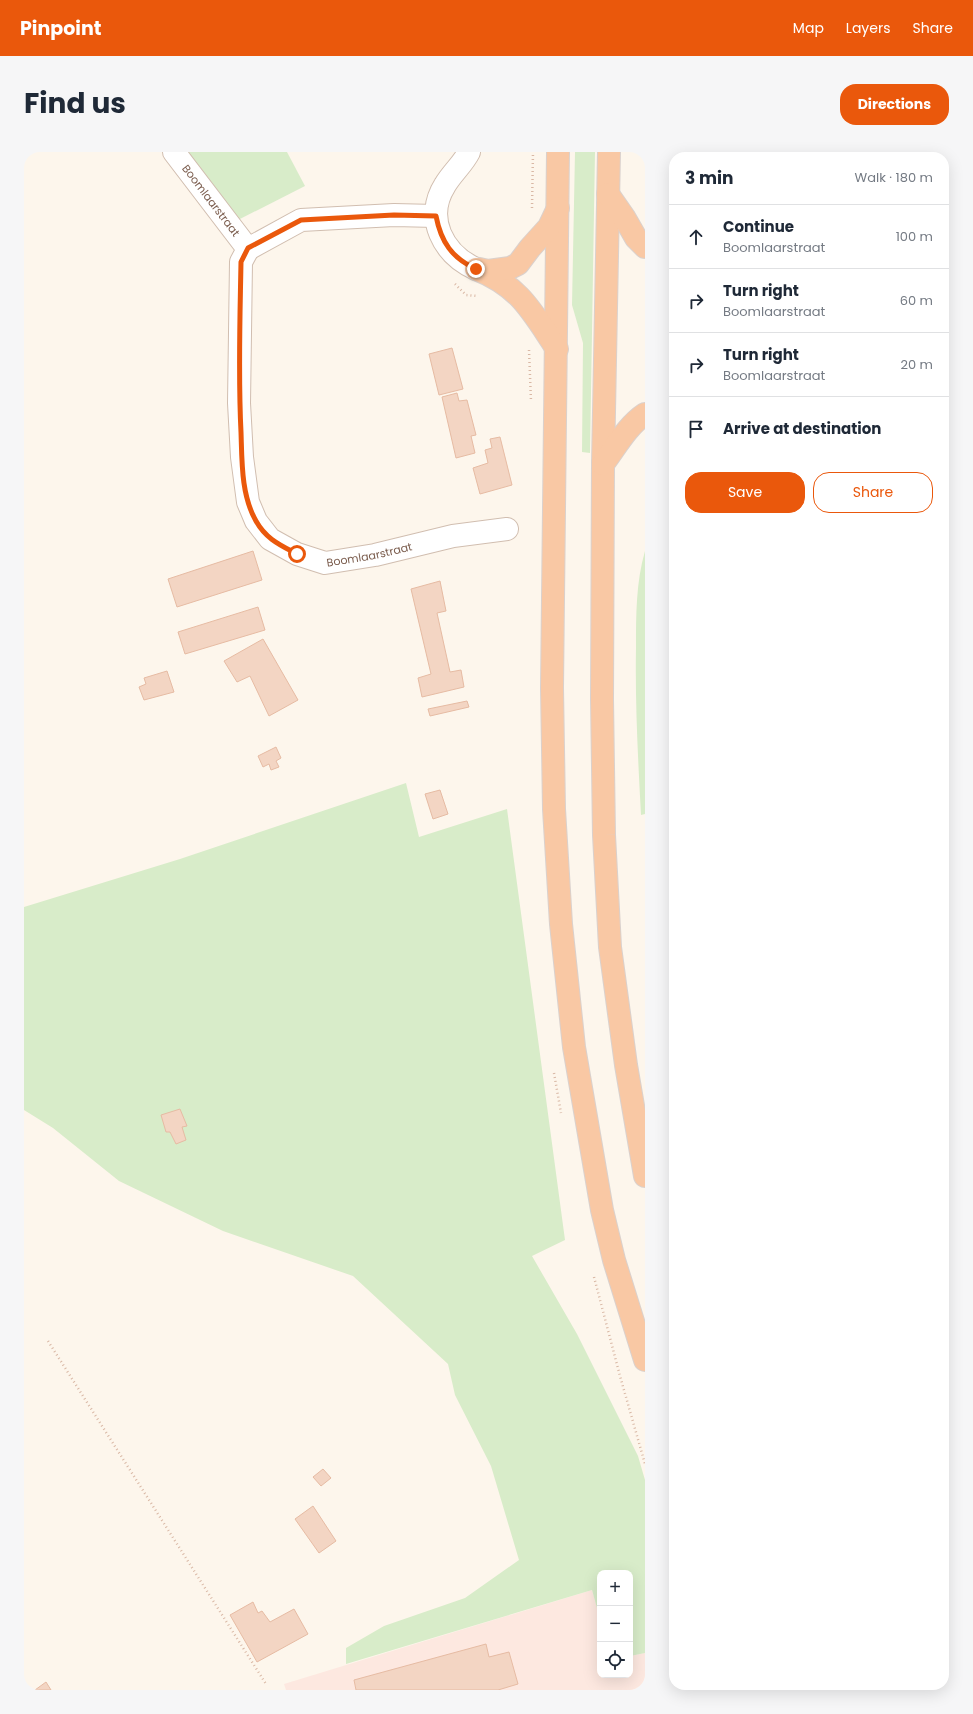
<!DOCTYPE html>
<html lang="en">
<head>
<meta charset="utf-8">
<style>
	:root { --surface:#fff; --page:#f6f6f7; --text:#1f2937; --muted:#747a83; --line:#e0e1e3; --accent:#ea580c }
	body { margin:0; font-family:Poppins,sans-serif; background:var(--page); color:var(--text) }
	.controls { position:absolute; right:12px; bottom:12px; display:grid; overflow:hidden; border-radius:8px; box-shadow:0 4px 16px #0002 }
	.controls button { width:36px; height:36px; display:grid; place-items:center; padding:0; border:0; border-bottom:1px solid var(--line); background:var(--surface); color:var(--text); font:20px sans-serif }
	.stop { position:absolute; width:12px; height:12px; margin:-9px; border:3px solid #ea580c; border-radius:50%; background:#fff }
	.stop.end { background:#ea580c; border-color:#fff; box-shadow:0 1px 4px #0008 }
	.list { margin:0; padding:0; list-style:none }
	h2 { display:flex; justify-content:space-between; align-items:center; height:52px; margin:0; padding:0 16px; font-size:17px }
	h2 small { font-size:13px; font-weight:400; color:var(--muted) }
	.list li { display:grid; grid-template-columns:26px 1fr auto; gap:12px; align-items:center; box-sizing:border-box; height:64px; padding:0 16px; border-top:1px solid var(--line) }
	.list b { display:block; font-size:15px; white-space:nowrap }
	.list p { margin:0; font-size:13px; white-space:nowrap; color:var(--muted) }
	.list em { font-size:13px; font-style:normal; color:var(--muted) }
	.actions { display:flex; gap:8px; padding:12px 16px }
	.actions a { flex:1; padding:9px 0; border:1px solid var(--accent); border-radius:16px; text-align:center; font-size:14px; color:var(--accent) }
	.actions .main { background:var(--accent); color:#fff }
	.icon { flex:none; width:22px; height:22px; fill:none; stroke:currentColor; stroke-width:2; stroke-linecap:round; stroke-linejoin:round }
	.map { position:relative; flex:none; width:621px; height:1538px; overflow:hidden; border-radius:16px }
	header { display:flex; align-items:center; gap:24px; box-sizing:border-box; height:56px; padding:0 20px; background:var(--accent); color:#fff }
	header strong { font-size:19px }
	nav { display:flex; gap:22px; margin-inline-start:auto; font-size:14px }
	.intro { display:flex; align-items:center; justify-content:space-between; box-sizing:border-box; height:96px; padding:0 24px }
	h1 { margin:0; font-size:28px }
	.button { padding:10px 18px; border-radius:16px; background:var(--accent); color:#fff; font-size:14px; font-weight:700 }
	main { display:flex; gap:24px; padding:0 24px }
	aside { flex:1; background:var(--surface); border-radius:16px; box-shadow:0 4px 16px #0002 }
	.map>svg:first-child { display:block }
	.commercial { fill:#fde8e0 }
	.green { fill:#d8ecc9 }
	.building { fill:#f3d5c3; stroke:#e6bba3 }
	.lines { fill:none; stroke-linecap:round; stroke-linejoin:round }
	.minor-casing { stroke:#d1beb0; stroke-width:24 }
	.tertiary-casing { stroke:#d1beb0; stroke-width:24 }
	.trunk-casing { stroke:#dad1cd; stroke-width:24 }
	.path { stroke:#d9b8a5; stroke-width:2.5; stroke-dasharray:1 3; stroke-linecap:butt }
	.minor { stroke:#fff; stroke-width:22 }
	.tertiary { stroke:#fff; stroke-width:22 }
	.trunk { stroke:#f9c8a4; stroke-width:22 }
	.route { stroke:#ea580c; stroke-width:5 }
	.labels { text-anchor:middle; stroke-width:3.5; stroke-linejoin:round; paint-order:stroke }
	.street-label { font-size:11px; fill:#7a5c4d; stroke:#fffaf3 }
</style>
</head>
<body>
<header>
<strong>Pinpoint</strong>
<nav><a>Map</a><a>Layers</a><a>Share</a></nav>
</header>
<div class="intro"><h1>Find us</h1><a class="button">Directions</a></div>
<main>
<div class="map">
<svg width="621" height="1538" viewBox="0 0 621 1538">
	<rect width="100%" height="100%" fill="#fdf6ec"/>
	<polygon class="commercial" points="568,1438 576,1467 576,1523 606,1523 606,1504 621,1501 621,1538 262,1538 260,1532"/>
	<g class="green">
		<polygon points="159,0 263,0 281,34 214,68"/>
		<polygon points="551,0 571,0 566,301 558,300 559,191 548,153"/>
		<path d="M621,399V662L617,663C614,607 611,551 612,495C612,463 612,430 621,399Z"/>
		<polygon points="382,631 395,685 483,657 541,1088 508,1104 553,1182 614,1304 621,1328 621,1501 606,1504 606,1421 576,1421 576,1467 568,1438 322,1512 322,1496 360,1474 441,1446 495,1408 467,1314 431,1243 424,1212 329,1124 199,1079 95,1029 29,976 0,958 0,755 156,707"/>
	</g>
	<g class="building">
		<polygon points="428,196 439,237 415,243 405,202"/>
		<polygon points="433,241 435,249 443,248 452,283 447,284 451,301 432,306 418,245"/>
		<polygon points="476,285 488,333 456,342 449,316 464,311 461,298 468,296 466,287"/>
		<polygon points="229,399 238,428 153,455 144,427"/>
		<polygon points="416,429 422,459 413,461 426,520 437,518 440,535 398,545 394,526 407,522 387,437"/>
		<polygon points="234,455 241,478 161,502 154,480"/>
		<polygon points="239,487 274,548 245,564 226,524 213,530 200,509"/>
		<polygon points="143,519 150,540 120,548 115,535 122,532 120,526"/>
		<polygon points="443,549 445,555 406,564 404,557"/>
		<polygon points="252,595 257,606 252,609 255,615 247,618 245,612 239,615 234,604"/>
		<polygon points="416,638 424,662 409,667 401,642"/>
		<polygon points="156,957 163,974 158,975 162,988 152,992 146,980 142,980 137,963"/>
		<polygon points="299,1317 307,1326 297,1334 289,1325"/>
		<polygon points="289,1354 312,1389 295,1401 271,1367"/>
		<polygon points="229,1450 234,1461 238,1459 246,1470 270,1457 284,1482 233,1510 206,1463"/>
		<polygon points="462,1492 465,1505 485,1500 494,1532 474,1538 332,1538 330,1528"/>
		<polygon points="22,1530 27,1538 11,1538"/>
	</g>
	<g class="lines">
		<g class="minor-casing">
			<g id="minor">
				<path id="s1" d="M150,0L224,97L217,110L215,251L218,305L224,350L232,369L246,387L273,402L301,411L351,403L429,384L483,377"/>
				<polyline points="224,97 277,68 370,63 412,64"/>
			</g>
		</g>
		<g class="tertiary-casing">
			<path id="tertiary" d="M445,0C439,12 428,21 421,33C400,66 419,102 452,117"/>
		</g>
		<g class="trunk-casing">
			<g id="trunk">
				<polyline points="534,0 528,536 530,657 537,772 550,895 578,1058 590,1108 621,1208"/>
				<polyline points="585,0 579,312 578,547 580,683 586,795 602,913 621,1024"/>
				<polyline points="584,42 600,65 612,86 621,95"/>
				<path d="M452,117C497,135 508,160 533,197"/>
				<polyline points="455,117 464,119 486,116 494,112 506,96 525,75 534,56"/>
				<path d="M579,312C592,295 603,274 621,262"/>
			</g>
		</g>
		<g class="path">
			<polyline points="508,56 509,0"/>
			<polyline points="431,132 442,143 453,144"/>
			<polyline points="505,198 507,249"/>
			<polyline points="530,921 537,961"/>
			<polyline points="570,1125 596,1224 621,1312"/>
			<polyline points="24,1189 242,1532"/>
		</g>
		<use href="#minor" class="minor"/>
		<use href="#tertiary" class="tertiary"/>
		<use href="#trunk" class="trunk"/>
	</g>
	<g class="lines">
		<path class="route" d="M273,402C256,393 242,387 232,369C217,343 218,309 217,280C214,223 216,167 217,110L224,96L277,68L370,63L412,64C417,90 428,106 452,117"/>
	</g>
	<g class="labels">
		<g class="street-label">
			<text dy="4" stroke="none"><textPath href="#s1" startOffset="61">Boomlaarstraat</textPath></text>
			<text dy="4" stroke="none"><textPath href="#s1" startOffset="526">Boomlaarstraat</textPath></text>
		</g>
	</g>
</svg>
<div class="controls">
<button>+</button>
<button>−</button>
<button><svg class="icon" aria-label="locate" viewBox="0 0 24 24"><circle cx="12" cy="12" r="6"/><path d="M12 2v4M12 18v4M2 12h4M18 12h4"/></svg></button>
</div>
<div class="stop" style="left:273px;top:402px"></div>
<div class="stop end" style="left:452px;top:117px"></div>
</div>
<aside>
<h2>3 min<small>Walk · 180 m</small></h2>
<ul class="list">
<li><svg class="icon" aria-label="ahead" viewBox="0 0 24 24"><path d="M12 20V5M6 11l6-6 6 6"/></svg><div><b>Continue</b><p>Boomlaarstraat</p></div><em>100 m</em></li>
<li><svg class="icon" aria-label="right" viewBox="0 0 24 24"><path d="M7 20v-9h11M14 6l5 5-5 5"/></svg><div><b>Turn right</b><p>Boomlaarstraat</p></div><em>60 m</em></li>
<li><svg class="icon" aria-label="right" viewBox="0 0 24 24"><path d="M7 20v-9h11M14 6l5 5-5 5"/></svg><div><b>Turn right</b><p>Boomlaarstraat</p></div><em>20 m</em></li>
<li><svg class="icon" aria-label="arrive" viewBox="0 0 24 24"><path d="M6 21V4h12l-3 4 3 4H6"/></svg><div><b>Arrive at destination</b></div></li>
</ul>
<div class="actions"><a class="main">Save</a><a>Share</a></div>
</aside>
</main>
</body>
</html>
